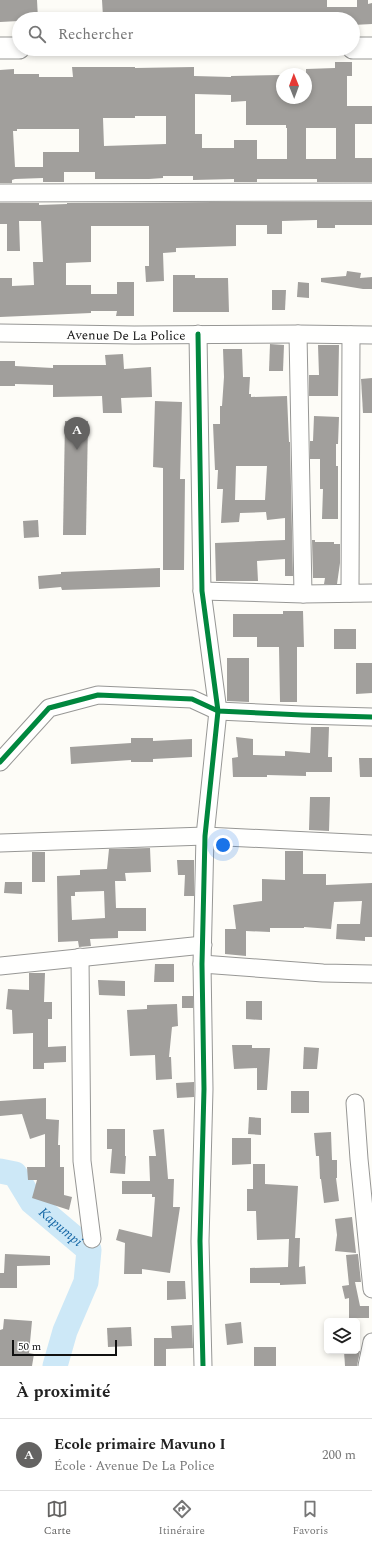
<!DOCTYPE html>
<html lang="fr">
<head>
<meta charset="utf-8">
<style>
	:root { --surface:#fff; --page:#f6f6f6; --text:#222; --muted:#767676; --line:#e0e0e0; --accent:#646362 }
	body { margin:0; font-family:Spectral,serif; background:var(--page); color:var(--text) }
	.controls { position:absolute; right:12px; bottom:12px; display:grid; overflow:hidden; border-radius:6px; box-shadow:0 2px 6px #0003 }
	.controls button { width:36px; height:36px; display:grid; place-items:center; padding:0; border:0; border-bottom:1px solid var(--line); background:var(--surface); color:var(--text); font:20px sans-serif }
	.compass { position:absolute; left:276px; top:68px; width:36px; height:36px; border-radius:50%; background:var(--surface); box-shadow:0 2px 6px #0003; rotate:359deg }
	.scale { position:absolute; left:12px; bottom:10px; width:105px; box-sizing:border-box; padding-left:4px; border:2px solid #111; border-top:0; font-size:11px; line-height:14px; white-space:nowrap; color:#111; -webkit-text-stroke:3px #fff; paint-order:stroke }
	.you { position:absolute; left:223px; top:845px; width:14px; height:14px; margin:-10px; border:3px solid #fff; border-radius:50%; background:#1a73e8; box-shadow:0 0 0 6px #1a73e833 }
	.badge { display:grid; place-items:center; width:26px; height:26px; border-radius:50%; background:var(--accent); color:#fff; font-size:13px; font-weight:700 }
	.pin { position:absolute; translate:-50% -33px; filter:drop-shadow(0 1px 2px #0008) }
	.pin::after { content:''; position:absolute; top:21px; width:14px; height:12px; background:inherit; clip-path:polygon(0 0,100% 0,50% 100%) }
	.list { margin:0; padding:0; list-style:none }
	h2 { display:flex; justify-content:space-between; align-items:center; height:52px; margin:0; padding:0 16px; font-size:17px }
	h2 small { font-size:13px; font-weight:400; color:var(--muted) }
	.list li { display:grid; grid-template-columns:26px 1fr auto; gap:12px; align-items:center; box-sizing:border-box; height:72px; padding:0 16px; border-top:1px solid var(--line) }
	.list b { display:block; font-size:15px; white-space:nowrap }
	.list p { margin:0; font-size:13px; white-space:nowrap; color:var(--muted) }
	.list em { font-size:13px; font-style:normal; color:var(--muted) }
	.icon { flex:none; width:22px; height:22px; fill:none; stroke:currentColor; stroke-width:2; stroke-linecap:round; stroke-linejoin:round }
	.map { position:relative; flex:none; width:372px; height:1366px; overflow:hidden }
	.search { position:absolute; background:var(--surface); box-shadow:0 2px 6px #0003; left:12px; right:12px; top:12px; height:44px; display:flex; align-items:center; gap:10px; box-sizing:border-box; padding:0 14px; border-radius:22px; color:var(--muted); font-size:15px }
	.sheet { height:124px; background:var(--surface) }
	nav { display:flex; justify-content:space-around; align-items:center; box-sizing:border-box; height:56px; border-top:1px solid var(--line); background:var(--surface); font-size:11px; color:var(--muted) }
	nav a { display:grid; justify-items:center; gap:2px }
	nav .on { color:var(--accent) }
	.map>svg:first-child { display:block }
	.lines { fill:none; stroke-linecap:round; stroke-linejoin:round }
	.river { stroke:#cde8f7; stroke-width:25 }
	.building { fill:#a19f9c; fill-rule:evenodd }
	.minor-casing { stroke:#979795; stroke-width:19 }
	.tertiary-casing { stroke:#979795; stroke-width:23 }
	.minor { stroke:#fffffe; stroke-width:17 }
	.tertiary { stroke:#fffffe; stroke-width:21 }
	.cycleway-casing { stroke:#fff; stroke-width:8 }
	.cycleway { stroke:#00873e; stroke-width:5 }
	.labels { text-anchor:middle; stroke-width:4; stroke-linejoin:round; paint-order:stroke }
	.street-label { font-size:13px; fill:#111; stroke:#fff }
	.water-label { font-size:14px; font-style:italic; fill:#1768a6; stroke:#fff }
</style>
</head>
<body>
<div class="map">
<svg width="372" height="1366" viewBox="0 0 372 1366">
	<rect width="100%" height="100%" fill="#fdfcf7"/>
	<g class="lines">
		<path class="river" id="s1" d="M0,1171L15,1174L32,1202L89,1250L86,1282L65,1331L55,1366"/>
	</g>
	<g class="building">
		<polygon points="0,0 37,0 38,19 19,19 19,21 0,22"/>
		<polygon points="102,0 327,0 327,7 357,7 357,0 368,0 368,4 372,3 372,24 353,25 353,19 140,19 140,17 103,17"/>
		<path d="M335,62H352V76H347V106H372V124H355V158H372V182H317V179H257V182H234V179L193,180V176H163V178L149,179H95V172H64V182H43V178L15,179L12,180V183H0V70L14,69V74H39V77H73L72,67H135V68L194,67V76L231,77V76L280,75L281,98H306V69L335,68ZM195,94L231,95V102L246,101V125H286V128H287V159H257V140H234V148H202V134H195ZM135,116H166V144L104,146L103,118H135ZM306,128H336V159H306ZM17,129H79V152H43V167H15L13,131H17Z"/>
		<polygon points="214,202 372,202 372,225 335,225 335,228 317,228 317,220 282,221 282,234 267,234 267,225 236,225 236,246 176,248 176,252 163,253 164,281 146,282 145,266 149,266 149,226 91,226 91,262 66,263 66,285 91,285 91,294 117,294 117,282 134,282 134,316 116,316 117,311 91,311 91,313 0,317 0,278 12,278 12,286 34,285 33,262 43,262 41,221 19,221 20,251 7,251 7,224 0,224 0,203 39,203 39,205 67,204 67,203"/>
		<polygon points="347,271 361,273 360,278 372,277 372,289 363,289 321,282 321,278 346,276"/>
		<polygon points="173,275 195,275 195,278 228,278 229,312 173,312"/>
		<polygon points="298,282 309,283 309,298 297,297"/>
		<polygon points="272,290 286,290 285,310 272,310"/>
		<polygon points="270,344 284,345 283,371 269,371"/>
		<polygon points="318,345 339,345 338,396 309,396 309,375 319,375"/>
		<path d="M223,349H242L243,377H250L249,394H251V397L287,396L289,442H290L293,576H285V559L257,561L258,581H216L215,543L285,540V518L267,520L266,512L240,513L239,522L221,523L223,489H217L218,470H215L213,424H220V406H222L224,377ZM236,466H267L265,500H235Z"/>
		<polygon points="123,354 124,369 151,367 152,397 121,398 122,413 103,413 102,396 53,397 53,385 15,384 15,386 0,386 0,361 15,361 15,366 53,368 53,365 106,365 105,355"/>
		<polygon points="372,378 372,413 363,413 361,379"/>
		<polygon points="155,401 182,402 180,479 185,479 184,570 163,570 163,468 153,467"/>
		<polygon points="314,416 339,417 338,444 336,444 336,466 338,466 338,519 322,519 323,489 320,489 320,459 310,459 310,441 313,441"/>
		<polygon points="65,421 88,421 86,535 63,535"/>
		<polygon points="38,520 39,537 24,538 23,521"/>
		<polygon points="312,540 315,540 315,542 334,542 334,544 340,544 340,563 337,584 324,584 325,578 313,578"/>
		<polygon points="160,568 160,587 62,590 61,587 39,589 38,576 61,574 61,572"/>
		<polygon points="283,611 303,611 304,647 297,647 297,702 280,702 279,647 257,647 257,637 233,637 233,614 283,614"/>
		<rect x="334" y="629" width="22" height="20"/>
		<polygon points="227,658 249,658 249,702 227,701"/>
		<polygon points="356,663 372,663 372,693 356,694"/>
		<polygon points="311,727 329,727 328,757 332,757 332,772 306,772 306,776 267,775 267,777 233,777 232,758 238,757 236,737 253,739 253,755 285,756 285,751 310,753"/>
		<polygon points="131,738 153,738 153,741 192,739 192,757 153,759 153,762 131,762 131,760 71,764 70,747 131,743"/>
		<polygon points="359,758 372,758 372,777 360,777"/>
		<polygon points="310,797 330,797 329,831 309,830"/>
		<path d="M150,848L151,872L125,873L126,881H115L116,908H146V931H118V938L90,939L91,946L79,947L78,941L58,942L57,876L80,875V870L107,869L109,849ZM104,891L105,918L72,920L71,896H75V892Z"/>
		<polygon points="285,851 303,851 303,874 326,874 326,885 372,883 372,937 365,937 365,941 336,939 337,924 360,924 362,901 334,902 331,929 304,927 304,928 270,928 270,932 246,931 246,956 225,954 225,929 236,929 233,905 262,901 262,879 285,880"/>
		<rect x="32" y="852" width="13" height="30"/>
		<polygon points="177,860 194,860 194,896 184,896 185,875 178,875"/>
		<polygon points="5,882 22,882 22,894 4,893"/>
		<polygon points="155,964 174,964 174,982 154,982"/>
		<polygon points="29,973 45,973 44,1002 52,1002 52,1019 48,1019 48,1047 66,1046 66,1062 44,1063 44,1069 33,1069 33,1033 13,1034 12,1010 6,1009 8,989 29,990"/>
		<polygon points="98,980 125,981 125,996 99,995"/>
		<rect x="182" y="996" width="11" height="12"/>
		<polygon points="246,1001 262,1001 262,1020 246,1019"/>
		<polygon points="177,1004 178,1026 172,1027 169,1057 171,1057 172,1079 156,1080 155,1055 130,1056 127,1010 147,1009 147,1005"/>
		<polygon points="232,1045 252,1045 252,1048 270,1048 267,1090 257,1090 257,1068 234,1069"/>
		<polygon points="304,1047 319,1048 317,1069 303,1069"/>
		<polygon points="194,1082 194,1097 177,1098 176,1083"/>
		<rect x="291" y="1091" width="18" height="22"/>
		<polygon points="46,1098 46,1119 59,1120 58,1145 60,1145 60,1167 64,1167 64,1195 72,1197 69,1210 32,1198 37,1180 28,1180 27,1167 45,1167 45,1134 30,1139 22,1114 0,1116 0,1101"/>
		<polygon points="249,1117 261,1118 261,1135 248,1134"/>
		<polygon points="107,1129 125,1129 125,1156 126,1156 125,1174 110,1173 112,1149 107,1149"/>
		<polygon points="164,1129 168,1179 174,1179 173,1207 180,1207 170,1273 142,1269 142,1274 124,1274 125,1243 116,1240 119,1229 152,1237 155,1197 152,1197 152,1194 122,1194 122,1181 150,1181 149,1156 156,1156 153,1130"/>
		<polygon points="331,1132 332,1160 337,1160 337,1178 336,1178 339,1201 324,1203 321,1179 320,1179 319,1156 316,1156 314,1133"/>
		<polygon points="232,1138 251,1138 251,1164 232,1165"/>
		<polygon points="253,1164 265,1164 265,1184 298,1186 295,1238 300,1238 299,1267 305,1266 306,1284 280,1285 280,1283 250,1283 250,1268 288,1267 289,1239 257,1240 256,1211 247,1211 247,1189 253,1189"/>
		<polygon points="352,1217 356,1253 335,1251 337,1235 335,1219"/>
		<polygon points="5,1254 50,1256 50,1265 17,1266 17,1288 0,1288 0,1273 4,1273"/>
		<polygon points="358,1254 361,1282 355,1282 360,1306 369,1306 369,1318 349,1318 349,1298 345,1299 342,1286 349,1285 346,1255"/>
		<polygon points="167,1281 185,1281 186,1299 167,1300"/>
		<polygon points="4,1319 32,1321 29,1353 34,1354 32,1366 0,1366 0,1330 3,1329"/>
		<polygon points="241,1322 243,1343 227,1345 225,1324"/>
		<polygon points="192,1325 193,1348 166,1349 166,1366 154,1366 154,1338 172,1338 171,1326"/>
		<polygon points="131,1327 132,1346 108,1347 107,1328"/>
		<rect x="254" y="1347" width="22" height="19"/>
		<polygon points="344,1351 360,1351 357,1366 345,1366"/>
	</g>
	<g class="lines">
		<g class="minor-casing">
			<g id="minor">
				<polyline points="0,193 372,192"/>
				<path id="s2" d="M0,333L134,335L298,334L372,335"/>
				<polyline points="198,334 202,591 218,711 205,836 202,964 204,1089 200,1241 203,1366"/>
				<polyline points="298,334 303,594"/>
				<polyline points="202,591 303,594 372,593"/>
				<polyline points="350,593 351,335"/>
				<polyline points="0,762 49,708 98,695 192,699 218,711 302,715 372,717"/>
				<polyline points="0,843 205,836 372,844"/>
				<polyline points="80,957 82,1161 92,1239"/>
				<polyline points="202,964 323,973 372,974"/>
				<polyline points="0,966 203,945"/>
				<polyline points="355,1103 359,1159 372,1289"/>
				<polyline points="367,1366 372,1342"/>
			</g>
		</g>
		<g class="tertiary-casing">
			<g id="tertiary">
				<polyline points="0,48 19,48"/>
				<polyline points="353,48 372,48"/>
			</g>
		</g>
		<use href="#minor" class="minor"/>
		<use href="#tertiary" class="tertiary"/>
		<g class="cycleway-casing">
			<g id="cycleway">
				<polyline points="198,334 202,591 218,711 205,836 202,964 204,1089 200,1241 203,1366"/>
				<polyline points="0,762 49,708 98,695 192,699 218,711 302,715 372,717"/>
			</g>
		</g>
		<use href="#cycleway" class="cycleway"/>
	</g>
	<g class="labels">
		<g class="street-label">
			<text dy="5" stroke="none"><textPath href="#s2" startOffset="126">Avenue De La Police</textPath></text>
		</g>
		<g class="water-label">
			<text dy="5" stroke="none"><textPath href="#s1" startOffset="86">Kapumpi</textPath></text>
		</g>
	</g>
</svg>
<div class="controls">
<button><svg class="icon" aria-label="layers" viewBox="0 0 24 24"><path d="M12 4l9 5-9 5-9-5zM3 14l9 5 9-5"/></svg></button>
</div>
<svg class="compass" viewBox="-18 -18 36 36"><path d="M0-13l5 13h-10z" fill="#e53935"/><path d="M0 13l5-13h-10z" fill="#767676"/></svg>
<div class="scale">50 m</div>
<div class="you"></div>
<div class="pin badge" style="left:77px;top:450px">A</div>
<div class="search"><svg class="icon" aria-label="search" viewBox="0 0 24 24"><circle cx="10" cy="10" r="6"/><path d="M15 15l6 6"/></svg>Rechercher</div>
</div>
<section class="sheet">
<h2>À proximité<small></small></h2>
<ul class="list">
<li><span class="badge">A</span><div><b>Ecole primaire Mavuno I</b><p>École · Avenue De La Police</p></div><em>200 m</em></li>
</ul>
</section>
<nav>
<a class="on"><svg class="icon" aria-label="map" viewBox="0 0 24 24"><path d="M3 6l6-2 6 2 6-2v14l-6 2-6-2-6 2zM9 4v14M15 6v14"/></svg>Carte</a>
<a><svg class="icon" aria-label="directions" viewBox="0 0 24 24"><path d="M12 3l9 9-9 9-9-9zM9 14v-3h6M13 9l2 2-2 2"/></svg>Itinéraire</a>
<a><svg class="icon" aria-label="saved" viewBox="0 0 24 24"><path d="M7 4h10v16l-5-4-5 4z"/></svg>Favoris</a>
</nav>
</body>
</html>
